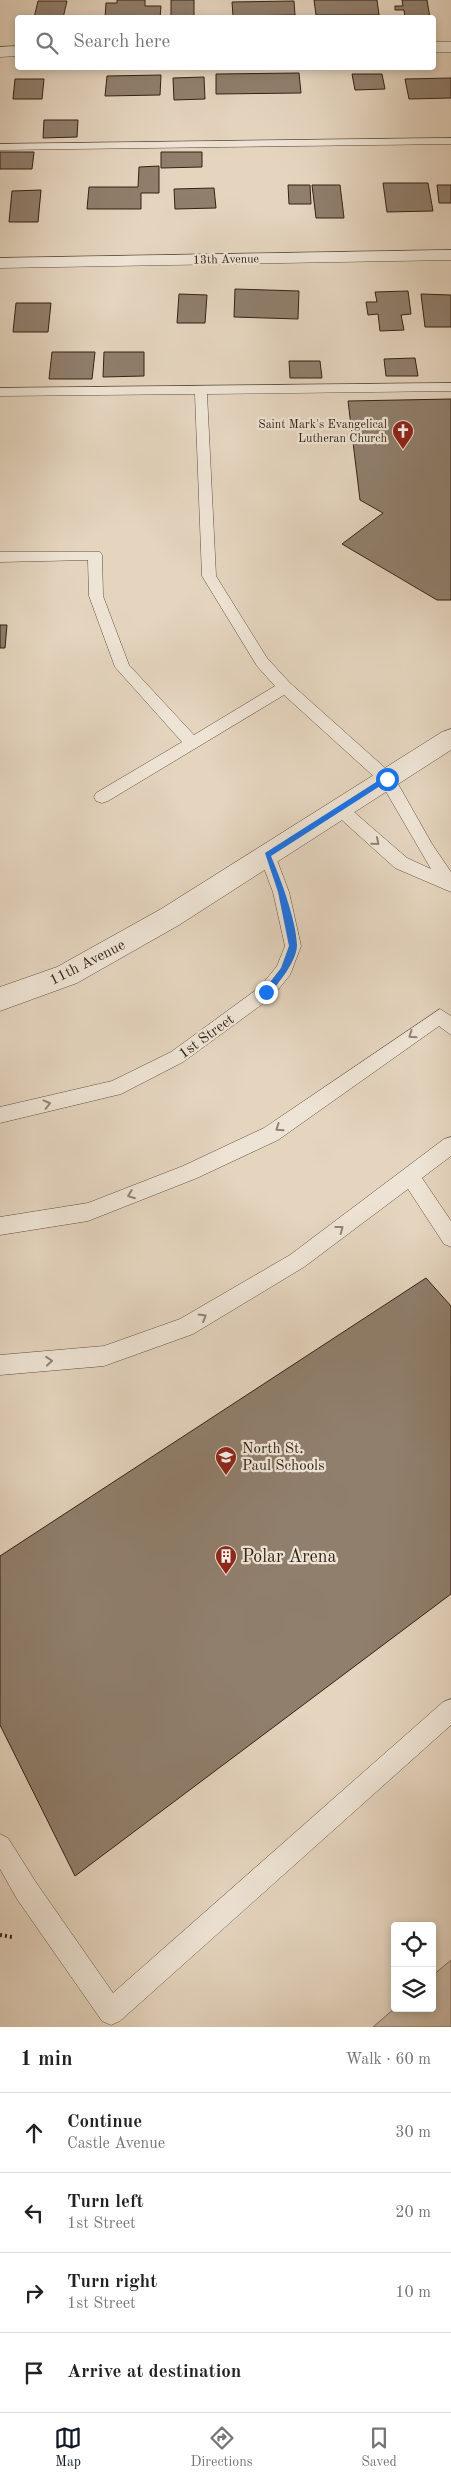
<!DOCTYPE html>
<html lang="en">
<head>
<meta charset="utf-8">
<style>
	:root { --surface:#fff; --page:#f6f6f6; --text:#222; --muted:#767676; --line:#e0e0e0; --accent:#111827 }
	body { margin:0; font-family:"Old Standard TT",serif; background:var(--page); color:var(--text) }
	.controls { position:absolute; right:15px; bottom:15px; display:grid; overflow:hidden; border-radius:5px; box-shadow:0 2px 8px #0003 }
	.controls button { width:45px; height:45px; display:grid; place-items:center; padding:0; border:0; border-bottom:1px solid var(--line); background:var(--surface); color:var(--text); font:25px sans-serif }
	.stop { position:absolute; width:15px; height:15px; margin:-11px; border:4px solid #1a73e8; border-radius:50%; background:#fff }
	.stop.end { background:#1a73e8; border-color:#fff; box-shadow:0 1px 5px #0008 }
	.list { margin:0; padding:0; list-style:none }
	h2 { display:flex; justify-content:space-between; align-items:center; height:65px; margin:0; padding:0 20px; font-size:21px }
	h2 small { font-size:16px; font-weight:400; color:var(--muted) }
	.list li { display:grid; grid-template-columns:32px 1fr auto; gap:15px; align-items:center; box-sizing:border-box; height:80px; padding:0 20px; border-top:1px solid var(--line) }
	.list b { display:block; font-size:19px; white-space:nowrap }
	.list p { margin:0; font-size:16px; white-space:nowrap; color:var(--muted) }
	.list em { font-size:16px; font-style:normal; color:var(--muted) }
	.icon { flex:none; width:28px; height:28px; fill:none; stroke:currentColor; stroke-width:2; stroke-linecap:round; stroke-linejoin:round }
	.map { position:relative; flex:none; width:451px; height:2027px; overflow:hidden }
	.search { position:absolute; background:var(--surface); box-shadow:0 2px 8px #0003; left:15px; right:15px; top:15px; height:55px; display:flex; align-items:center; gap:12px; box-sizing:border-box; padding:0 18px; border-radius:5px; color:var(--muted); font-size:19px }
	.sheet { height:385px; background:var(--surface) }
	nav { display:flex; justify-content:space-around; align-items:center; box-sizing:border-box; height:70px; border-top:1px solid var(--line); background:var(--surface); font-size:14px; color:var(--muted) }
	nav a { display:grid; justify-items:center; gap:2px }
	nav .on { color:var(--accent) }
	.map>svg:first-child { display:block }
	.green { fill:#c7b6a2; stroke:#7e6c5b }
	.building { fill:#907f6d; stroke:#342114 }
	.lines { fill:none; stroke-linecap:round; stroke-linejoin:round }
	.service-casing { stroke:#604e3f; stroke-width:1 }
	.minor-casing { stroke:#604e3f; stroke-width:1 }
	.tertiary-casing { stroke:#604e3f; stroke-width:1 }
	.path { stroke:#342114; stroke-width:4; stroke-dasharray:2 3; stroke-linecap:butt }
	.service { fill:#eee4d5; fill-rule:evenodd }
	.minor { fill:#eee4d5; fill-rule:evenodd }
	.tertiary { fill:#eee4d5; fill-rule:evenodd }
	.oneway { stroke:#918274 }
	.route { fill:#1a73e8 }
	.labels { text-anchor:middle; stroke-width:4.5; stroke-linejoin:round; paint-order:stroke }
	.far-street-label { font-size:12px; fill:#342114; stroke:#eee4d5 }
	.far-poi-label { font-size:12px; fill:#342114; stroke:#eee4d5; text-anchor:end }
	.street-label { font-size:15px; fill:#342114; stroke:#eee4d5 }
	.poi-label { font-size:15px; fill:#342114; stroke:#eee4d5; text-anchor:start }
	.near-poi-label { font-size:18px; fill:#342114; stroke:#eee4d5; text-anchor:start }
</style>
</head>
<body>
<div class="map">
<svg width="451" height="2027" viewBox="0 0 451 2027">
	<rect width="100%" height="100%" fill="#e5d5bf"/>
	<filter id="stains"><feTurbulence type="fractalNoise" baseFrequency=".004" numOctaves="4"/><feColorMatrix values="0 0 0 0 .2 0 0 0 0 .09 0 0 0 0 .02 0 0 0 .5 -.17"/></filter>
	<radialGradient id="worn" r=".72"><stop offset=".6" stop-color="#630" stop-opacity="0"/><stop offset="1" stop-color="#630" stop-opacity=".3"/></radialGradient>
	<polygon class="green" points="451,1960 451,2027 373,2027 395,2008 432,2008 432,1976"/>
	<g class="building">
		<polygon points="117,0 145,0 145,6 161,6 160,18 105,18 106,3 117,3"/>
		<rect x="171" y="0" width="23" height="18"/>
		<polygon points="314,0 377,0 379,15 316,15"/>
		<polygon points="402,0 427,0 430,18 405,18 404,10 395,10 395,6 403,6"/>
		<polygon points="38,1 67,1 63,18 34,18"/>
		<polygon points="294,1 295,15 233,16 232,2"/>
		<polygon points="299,73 301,93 216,94 216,74"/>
		<polygon points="352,74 382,74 385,89 355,90"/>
		<polygon points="161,75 160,95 105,96 107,76"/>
		<polygon points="204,77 205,99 174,100 173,78"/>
		<polygon points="451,78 451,98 409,99 405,79"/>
		<polygon points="15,79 44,79 42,99 13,99"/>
		<polygon points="44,120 78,120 77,137 43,138"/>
		<polygon points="0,152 34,152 32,169 0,169"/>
		<polygon points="161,152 202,152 202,167 161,168"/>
		<polygon points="159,166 159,193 141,193 141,209 87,209 89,187 138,187 139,167"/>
		<polygon points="383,183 428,183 433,211 387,212"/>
		<polygon points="288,185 310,185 311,204 289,204"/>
		<polygon points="312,185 340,185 344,218 316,218"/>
		<polygon points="437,185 451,185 451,203 439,203"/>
		<polygon points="214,188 216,208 175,209 174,189"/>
		<polygon points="41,190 38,222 9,222 12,191"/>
		<polygon points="235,289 299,291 298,319 234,317"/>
		<polygon points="408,291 411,314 401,315 404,330 380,331 378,314 368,315 366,302 377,302 375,292"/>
		<polygon points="179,294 207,295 205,323 177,323"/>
		<polygon points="421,294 451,295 451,327 425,327"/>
		<polygon points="16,303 51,303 48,332 13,332"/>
		<polygon points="52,352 95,352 92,379 49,379"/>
		<polygon points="104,352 144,352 144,376 103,377"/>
		<polygon points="415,358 418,376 386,376 384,359"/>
		<polygon points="289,361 320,361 322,378 290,378"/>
		<polygon points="451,399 451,600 437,600 342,544 383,513 360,500 348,401"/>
		<polygon points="0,625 7,625 5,648 0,648"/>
		<polygon points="426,1278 451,1306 451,1594 75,1876 0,1725 0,1556"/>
	</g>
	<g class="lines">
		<g class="service-casing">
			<g id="service">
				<polygon points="451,138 451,144 0,150 0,144"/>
				<polygon points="451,383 451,391 207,394 216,576 267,658 290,683 393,775 432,844 451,872 451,892 395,868 334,813 332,809 334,805 340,803 346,805 407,858 431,869 381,783 284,695 108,801 102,803 96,801 94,797 96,793 182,742 115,667 89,596 88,560 0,562 0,552 100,552 102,555 103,596 129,665 194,735 275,686 257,666 202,576 195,394 0,396 0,388"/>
				<polygon points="267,849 273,850 275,855 289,892 301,946 290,975 272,997 183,1062 121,1094 0,1123 0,1107 112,1081 171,1052 260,987 277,966 285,946 273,892 259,855 261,850"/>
				<polygon points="440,1009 451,1016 451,1035 439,1026 278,1140 197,1178 88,1221 0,1235 0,1217 88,1203 183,1166 264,1128"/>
				<polygon points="451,1137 451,1156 422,1178 451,1221 451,1247 444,1244 408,1189 304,1267 193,1334 104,1366 0,1375 0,1355 104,1346 180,1319 290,1255 444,1139"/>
				<polygon points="451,1699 451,1725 120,2021 111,2025 102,2021 17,1899 0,1869 0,1834 8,1838 35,1881 113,1993 443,1702"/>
			</g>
		</g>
		<g class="minor-casing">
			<g id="minor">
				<rect x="434" y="42" width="17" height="10"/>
				<polygon points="18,46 18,56 0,57 0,47"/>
				<polygon points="451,250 451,260 0,268 0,258"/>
			</g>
		</g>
		<g class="tertiary-casing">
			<polygon id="tertiary" points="451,729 451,750 179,925 77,983 0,1011 0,987 57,967 161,909 442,732"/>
		</g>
		<polyline class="path" points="0,1935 12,1937"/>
		<use href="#service" class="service"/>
		<use href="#minor" class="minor"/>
		<use href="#tertiary" class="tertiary"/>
	</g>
	<defs><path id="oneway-chevron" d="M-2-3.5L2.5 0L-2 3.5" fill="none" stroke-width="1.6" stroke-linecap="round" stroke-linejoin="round" transform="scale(1.25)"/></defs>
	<g class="oneway">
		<use href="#oneway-chevron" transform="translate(376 842) rotate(40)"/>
		<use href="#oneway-chevron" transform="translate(412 1035) rotate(145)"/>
		<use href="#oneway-chevron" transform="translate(47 1104) rotate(-14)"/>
		<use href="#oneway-chevron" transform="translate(279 1128) rotate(145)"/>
		<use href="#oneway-chevron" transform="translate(131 1195) rotate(159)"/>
		<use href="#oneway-chevron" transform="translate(340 1229) rotate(-37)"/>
		<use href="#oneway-chevron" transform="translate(203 1317) rotate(-31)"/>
		<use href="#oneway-chevron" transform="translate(49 1361) rotate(-5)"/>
	</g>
	<path class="route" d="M384,777L391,779L271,856C281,880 296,920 297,945C297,961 279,982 269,995H264V990L281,968L289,946L278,892L265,853Z"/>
	<defs>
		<g id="church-pin" transform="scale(1.125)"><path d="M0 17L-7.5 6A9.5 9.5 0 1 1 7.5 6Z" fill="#8f2418" stroke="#eee4d5"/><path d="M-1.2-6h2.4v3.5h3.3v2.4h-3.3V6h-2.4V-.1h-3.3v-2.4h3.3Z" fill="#fff"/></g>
		<g id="school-pin" transform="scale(1.125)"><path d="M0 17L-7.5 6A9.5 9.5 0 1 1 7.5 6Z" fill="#8f2418" stroke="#eee4d5"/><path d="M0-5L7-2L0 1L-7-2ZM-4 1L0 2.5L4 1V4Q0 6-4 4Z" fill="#fff"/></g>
		<g id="building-pin" transform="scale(1.125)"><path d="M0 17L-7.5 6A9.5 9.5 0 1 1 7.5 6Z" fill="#8f2418" stroke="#eee4d5"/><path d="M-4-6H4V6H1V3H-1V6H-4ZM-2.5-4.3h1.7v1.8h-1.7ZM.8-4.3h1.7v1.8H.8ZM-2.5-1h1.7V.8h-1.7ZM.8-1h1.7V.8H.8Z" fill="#fff"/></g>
	</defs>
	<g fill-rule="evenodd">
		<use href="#church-pin" x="403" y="431"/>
		<use href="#school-pin" x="226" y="1457"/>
		<use href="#building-pin" x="226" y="1556"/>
	</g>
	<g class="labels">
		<g class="far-street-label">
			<text transform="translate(226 259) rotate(-1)" y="4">13th Avenue</text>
		</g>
		<g class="far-poi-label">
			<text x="387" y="428">Saint Mark's Evangelical<tspan x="387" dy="14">Lutheran Church</tspan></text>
		</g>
		<g class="street-label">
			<text transform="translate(87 962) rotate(-27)" y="5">11th Avenue</text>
			<text transform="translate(206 1036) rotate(-36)" y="5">1st Street</text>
		</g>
		<g class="poi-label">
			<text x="242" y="1453">North St.<tspan x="242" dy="17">Paul Schools</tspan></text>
		</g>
		<g class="near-poi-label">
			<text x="242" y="1562">Polar Arena</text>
		</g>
	</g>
	<rect width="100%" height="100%" filter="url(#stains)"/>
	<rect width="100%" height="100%" fill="url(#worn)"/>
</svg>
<div class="controls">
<button><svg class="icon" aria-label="locate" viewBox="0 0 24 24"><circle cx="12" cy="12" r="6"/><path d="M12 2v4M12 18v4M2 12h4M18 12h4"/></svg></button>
<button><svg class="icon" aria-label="layers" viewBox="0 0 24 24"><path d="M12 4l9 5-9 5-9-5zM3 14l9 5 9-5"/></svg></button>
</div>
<div class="stop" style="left:387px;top:779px"></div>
<div class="stop end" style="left:266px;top:992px"></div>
<div class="search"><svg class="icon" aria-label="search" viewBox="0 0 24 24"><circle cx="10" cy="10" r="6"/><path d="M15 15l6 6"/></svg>Search here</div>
</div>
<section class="sheet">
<h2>1 min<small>Walk · 60 m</small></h2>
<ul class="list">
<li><svg class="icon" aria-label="ahead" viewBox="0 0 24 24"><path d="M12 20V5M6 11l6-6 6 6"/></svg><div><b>Continue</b><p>Castle Avenue</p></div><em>30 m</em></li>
<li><svg class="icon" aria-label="left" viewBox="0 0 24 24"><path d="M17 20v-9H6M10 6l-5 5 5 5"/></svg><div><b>Turn left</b><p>1st Street</p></div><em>20 m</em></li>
<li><svg class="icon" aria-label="right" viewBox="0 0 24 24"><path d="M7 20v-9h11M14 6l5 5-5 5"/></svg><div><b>Turn right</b><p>1st Street</p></div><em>10 m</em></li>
<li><svg class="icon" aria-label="arrive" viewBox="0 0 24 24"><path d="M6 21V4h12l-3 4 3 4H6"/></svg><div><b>Arrive at destination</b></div></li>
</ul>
</section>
<nav>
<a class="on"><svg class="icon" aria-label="map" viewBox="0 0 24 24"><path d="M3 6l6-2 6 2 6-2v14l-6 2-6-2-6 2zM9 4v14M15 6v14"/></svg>Map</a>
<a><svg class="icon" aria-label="directions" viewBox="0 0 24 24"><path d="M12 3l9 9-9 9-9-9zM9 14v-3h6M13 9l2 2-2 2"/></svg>Directions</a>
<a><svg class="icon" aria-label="saved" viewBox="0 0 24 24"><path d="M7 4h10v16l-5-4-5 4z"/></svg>Saved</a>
</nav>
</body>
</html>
